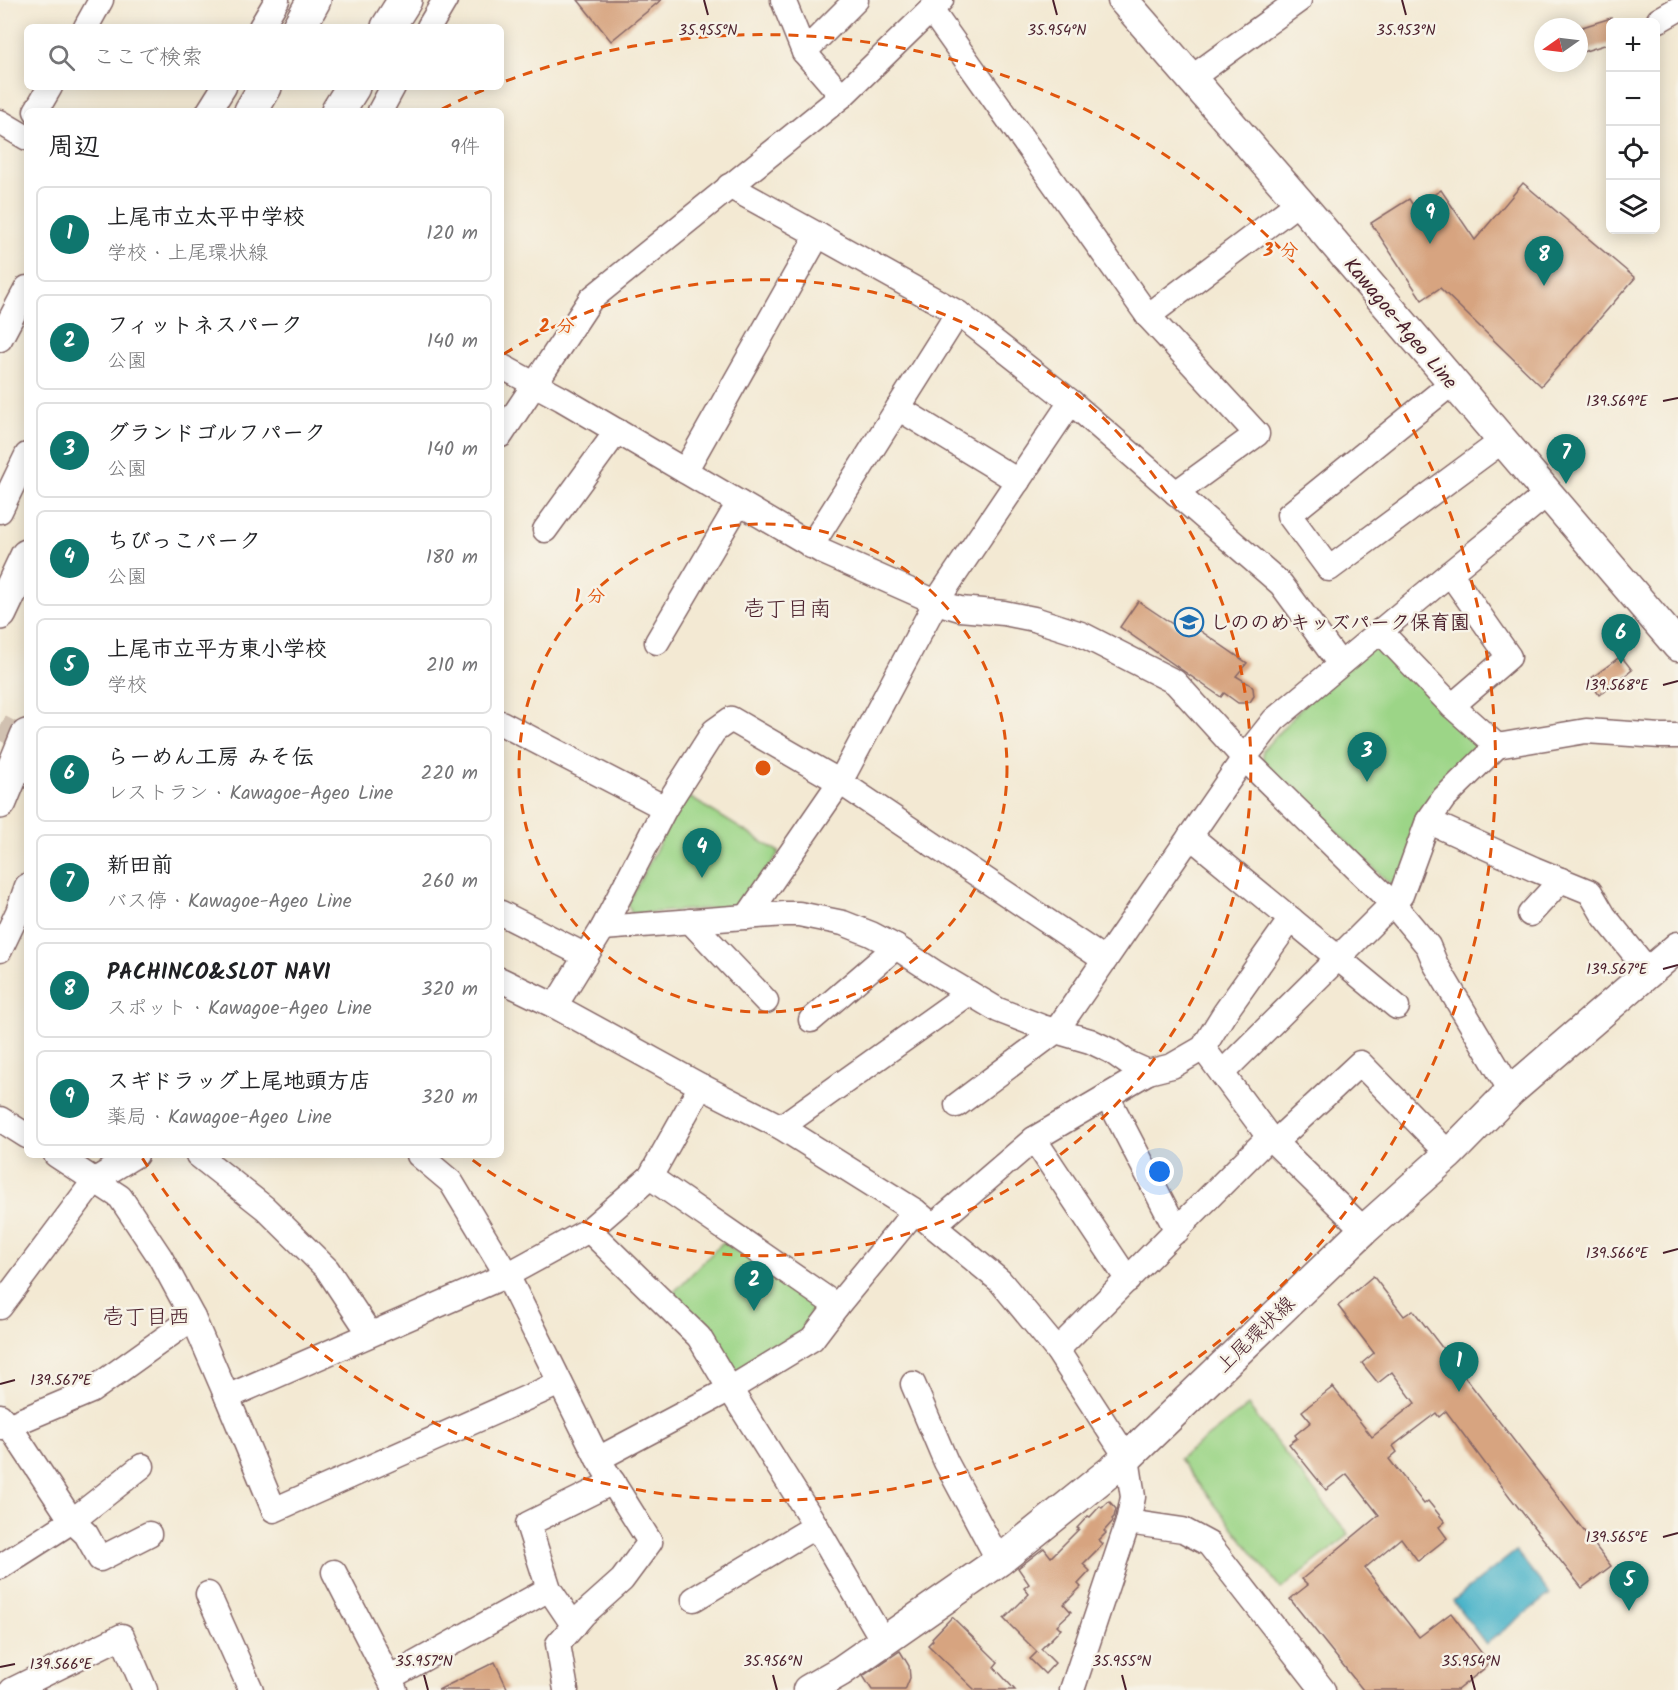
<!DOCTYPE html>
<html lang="ja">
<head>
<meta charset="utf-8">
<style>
	:root { --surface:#fff; --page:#f2f2f2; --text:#202124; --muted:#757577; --line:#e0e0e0; --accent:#0f766e }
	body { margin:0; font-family:Kalam,"Klee One",sans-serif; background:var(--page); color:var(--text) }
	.controls { position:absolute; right:18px; top:18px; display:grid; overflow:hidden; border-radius:9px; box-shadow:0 3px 15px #0003 }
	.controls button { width:54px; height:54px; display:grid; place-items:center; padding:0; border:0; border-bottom:2px solid var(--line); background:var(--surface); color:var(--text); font:30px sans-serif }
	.compass { position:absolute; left:1534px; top:18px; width:54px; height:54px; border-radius:50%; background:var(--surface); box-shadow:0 3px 15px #0003; rotate:256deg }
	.you { position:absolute; left:1160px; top:1172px; width:21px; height:21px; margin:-15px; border:4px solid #fff; border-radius:50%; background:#1a73e8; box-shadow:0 0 0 9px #1a73e833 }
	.badge { display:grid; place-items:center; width:39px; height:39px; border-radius:50%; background:var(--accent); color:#fff; font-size:20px; font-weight:700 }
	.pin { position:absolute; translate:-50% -50px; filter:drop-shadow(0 2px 3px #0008) }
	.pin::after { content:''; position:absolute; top:32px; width:21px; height:18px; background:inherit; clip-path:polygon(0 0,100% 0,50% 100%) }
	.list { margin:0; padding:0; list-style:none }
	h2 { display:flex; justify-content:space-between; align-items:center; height:78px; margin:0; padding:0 24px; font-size:26px }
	h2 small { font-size:20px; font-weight:400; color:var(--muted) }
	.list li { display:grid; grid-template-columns:39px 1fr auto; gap:18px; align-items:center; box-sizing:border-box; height:96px; margin:0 12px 12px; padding:0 12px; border:2px solid var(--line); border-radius:9px }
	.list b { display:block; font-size:22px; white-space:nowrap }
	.list p { margin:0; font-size:20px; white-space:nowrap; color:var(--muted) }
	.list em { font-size:20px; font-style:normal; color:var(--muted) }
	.icon { flex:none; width:33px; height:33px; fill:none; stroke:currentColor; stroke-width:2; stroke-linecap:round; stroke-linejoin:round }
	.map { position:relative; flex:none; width:1678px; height:1690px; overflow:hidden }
	.search { position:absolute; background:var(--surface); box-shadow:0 3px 15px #0003; left:24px; top:24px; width:480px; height:66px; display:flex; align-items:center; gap:15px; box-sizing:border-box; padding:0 21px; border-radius:9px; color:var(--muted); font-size:22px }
	.panel { position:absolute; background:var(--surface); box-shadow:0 3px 15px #0003; left:24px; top:108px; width:480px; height:1050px; border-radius:9px }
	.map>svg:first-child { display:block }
	.green { fill:#9cd587; stroke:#737a59; stroke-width:1.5 }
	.water { fill:#4bb4c9; stroke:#4a6a7a; stroke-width:1.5 }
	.building { fill:#d7a480 }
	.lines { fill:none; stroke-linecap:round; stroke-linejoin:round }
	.minor-tunnel { stroke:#d1c1b1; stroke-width:24; stroke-dasharray:24 12; stroke-linecap:butt }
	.minor-casing { stroke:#856666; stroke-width:27 }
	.major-casing { stroke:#856666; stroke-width:33 }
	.highway-casing { stroke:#856666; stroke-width:36 }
	.minor { stroke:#fff; stroke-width:24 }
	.major { stroke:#fff; stroke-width:30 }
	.highway { stroke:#fff; stroke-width:33 }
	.ticks { fill:none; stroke:#4a1f2b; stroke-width:2 }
	.ring { fill:none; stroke:#e0560e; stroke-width:3; stroke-dasharray:10 8 }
	.labels { text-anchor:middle; stroke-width:5; stroke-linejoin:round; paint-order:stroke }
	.street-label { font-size:20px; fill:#4a1f2b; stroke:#f7f3e8 }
	.poi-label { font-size:20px; font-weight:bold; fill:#4a1f2b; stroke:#f7f3e8; text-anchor:start }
	.quarter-label { font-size:22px; fill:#4a1f2b; stroke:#f7f3e8 }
	.ticks-label { font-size:15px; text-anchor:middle; fill:#4a1f2b; stroke:#f7f3e8; stroke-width:5; stroke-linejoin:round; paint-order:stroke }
	.centre { fill:#e0560e; stroke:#f7f3e8; stroke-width:3 }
	.ring-label { font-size:18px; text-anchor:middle; font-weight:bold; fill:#e0560e; stroke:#f7f3e8; stroke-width:5; stroke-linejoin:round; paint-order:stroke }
</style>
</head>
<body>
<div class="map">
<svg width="1678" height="1690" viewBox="0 0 1678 1690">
	<rect width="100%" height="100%" fill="#f7f3e8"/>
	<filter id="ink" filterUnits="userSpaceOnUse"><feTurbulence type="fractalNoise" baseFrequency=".0167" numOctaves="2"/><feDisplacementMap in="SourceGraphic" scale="12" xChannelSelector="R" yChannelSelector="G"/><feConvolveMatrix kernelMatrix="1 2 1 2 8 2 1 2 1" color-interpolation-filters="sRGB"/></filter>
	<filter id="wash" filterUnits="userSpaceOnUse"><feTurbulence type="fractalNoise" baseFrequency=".008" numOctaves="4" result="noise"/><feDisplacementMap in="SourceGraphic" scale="24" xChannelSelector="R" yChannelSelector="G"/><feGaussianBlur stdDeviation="1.35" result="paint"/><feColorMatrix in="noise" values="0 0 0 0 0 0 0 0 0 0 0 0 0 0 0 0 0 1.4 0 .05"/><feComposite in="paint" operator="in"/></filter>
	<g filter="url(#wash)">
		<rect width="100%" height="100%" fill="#f3e9d3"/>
		<g class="green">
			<polygon points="1372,646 1382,646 1474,742 1480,753 1394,888 1263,760 1263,750 1310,698"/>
			<polygon points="686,795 779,852 746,906 632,914 628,904 677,809"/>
			<polygon points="723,1242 819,1307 818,1315 804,1337 739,1375 728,1373 671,1295"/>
			<polygon points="1248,1406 1349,1535 1281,1589 1179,1459"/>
		</g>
		<polygon class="water" points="1516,1551 1550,1594 1486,1644 1453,1601"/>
		<g id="blocks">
			<g class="building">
				<polygon points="578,0 661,0 611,41"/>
				<polygon points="1611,18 1611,43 1579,53 1579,28"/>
				<polygon points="1523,183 1635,278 1541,386 1440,288 1422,300 1371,223 1409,199 1414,207 1441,190 1475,240"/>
				<polygon points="1138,601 1180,629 1186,621 1247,663 1236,676 1251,685 1253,688 1254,696 1250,702 1244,703 1238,703 1224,693 1221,697 1120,627"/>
				<polygon points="1621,656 1632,670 1599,695 1589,680"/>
				<polygon points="1373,1276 1404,1316 1413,1310 1611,1566 1582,1588 1510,1497 1446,1411 1439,1417 1436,1413 1393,1446 1397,1452 1389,1459 1424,1504 1428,1501 1445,1522 1439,1527 1447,1538 1418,1561 1401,1538 1365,1568 1419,1637 1451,1613 1490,1664 1457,1690 1363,1690 1290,1599 1308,1585 1302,1579 1379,1515 1347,1474 1326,1490 1289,1444 1297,1438 1295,1435 1311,1422 1302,1411 1333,1387 1372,1437 1415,1403 1392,1372 1378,1383 1362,1363 1374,1353 1338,1306"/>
				<polygon points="1109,1501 1116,1509 1114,1517 1112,1519 1113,1521 1104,1531 1106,1533 1099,1540 1103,1544 1083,1564 1090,1571 1078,1584 1081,1587 1064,1604 1071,1612 1057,1625 1061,1629 1041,1649 1055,1663 1045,1674 1030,1659 1037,1652 1004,1619 1029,1594 1024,1588 1029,1584 1018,1568 1044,1548 1051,1557 1079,1529 1077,1528 1088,1516 1090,1517 1100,1506 1102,1508"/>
				<polygon points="952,1617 998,1662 994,1667 1015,1690 975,1690 928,1645 933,1640 932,1638"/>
				<polygon points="900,1651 909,1666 910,1678 905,1690 872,1690 863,1676"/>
				<polygon points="495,1662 508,1690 438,1690"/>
			</g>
		</g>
	</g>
	<g filter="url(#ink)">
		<use href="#blocks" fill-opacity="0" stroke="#856666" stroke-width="1.5"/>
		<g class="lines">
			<polyline class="minor-tunnel" points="0,727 27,741"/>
			<g class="minor-casing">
				<g id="minor">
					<polyline points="783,0 804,52 842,96"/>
					<polyline points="931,10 1148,316 1257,434 1176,493"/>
					<polyline points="1659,20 1678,9"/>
					<polyline points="86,27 101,0"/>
					<polyline points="261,27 277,0"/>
					<polyline points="429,27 445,0"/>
					<polyline points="804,52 856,0"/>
					<polyline points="1190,79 1299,0"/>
					<polyline points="36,111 50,87"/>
					<polyline points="209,111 224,87"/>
					<polyline points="380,111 393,87"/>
					<polyline points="0,122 27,138"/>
					<polyline points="1148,316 1299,202"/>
					<polyline points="0,339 27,288"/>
					<polyline points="501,366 562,399 823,552 936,602 960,609 1004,613 1034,619 1081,634 1175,682 1244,758 1393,904 1428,946 1436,965 1511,1091"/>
					<polyline points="1452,383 1289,515 1329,569 1502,441"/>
					<polyline points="1071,402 1281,584 1340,664"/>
					<polyline points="898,408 1018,481"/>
					<polyline points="501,435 591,299 842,96 941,0"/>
					<polyline points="685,471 818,235 729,186"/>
					<polyline points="0,511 27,455"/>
					<polyline points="545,530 617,431"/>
					<polyline points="811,546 958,313 818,235"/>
					<polyline points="1450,573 1509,657 1452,706"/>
					<polyline points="657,642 739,503"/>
					<polyline points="501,723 665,808"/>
					<polyline points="1497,746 1586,731 1661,736 1678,736"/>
					<polyline points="1428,821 1534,869 1590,892 1604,916 1650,973"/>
					<polyline points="1190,836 1338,958 1401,895 1428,821 1444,798 1497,746 1452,706 1380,631"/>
					<polyline points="501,913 586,956"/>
					<polyline points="1530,914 1561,880"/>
					<polyline points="747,917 840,782 936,602 1071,402 958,313"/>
					<polyline points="690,921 766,1001"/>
					<polyline points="603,928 785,914 799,914 843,923 871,934 896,947 934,972 998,1010 1042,1027 1090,1041 1111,1051 1128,1063 1148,1072 1172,1066 1203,1048 1224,1014 1291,919"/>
					<polyline points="0,950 18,912 27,886"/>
					<polyline points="501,980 555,1006 701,1086 781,1127 915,1211 1000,1281 1057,1350 1127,1458 1133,1497 1128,1522 1072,1690"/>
					<polyline points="555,1006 603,928 665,808 714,731 731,719 840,782 1105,960"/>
					<polyline points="811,1020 896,947"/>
					<polyline points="1203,1048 1269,1137 1364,1230"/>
					<polyline points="1222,1073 1338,958 1397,1007"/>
					<polyline points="1107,1096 1177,1231"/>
					<polyline points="957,1105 1056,1031 1244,758 1274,720 1450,573 1547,494"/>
					<polyline points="0,1119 27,1136"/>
					<polyline points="781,1127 969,993"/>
					<polyline points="1034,1139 1128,1280"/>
					<polyline points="1275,1142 1360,1063 1449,1154"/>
					<polyline points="56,1155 120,1197 160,1257 193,1318 227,1397 507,1275 589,1230 650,1177 701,1086"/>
					<polyline points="198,1155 265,1208 327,1269 370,1334"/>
					<polyline points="419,1155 451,1182 507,1275 598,1459 650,1542 622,1580 584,1614 558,1644 566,1690"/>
					<polyline points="650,1177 837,1306"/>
					<polyline points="934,1225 1034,1139 1148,1072"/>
					<polyline points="589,1230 699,1337 730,1389 816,1526 883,1641"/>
					<polyline points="0,1307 95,1180 136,1155"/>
					<polyline points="1057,1350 1269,1137"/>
					<polyline points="913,1384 946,1462 999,1561"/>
					<polyline points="227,1397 274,1510 560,1383"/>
					<polyline points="0,1416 12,1430 72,1521 86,1534 100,1559 149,1534"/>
					<polyline points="0,1427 8,1426 91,1391 193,1318"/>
					<polyline points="598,1459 730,1389 812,1339 837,1306 915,1211"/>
					<polyline points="1128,1522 1183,1530 1209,1544 1323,1690"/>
					<polyline points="0,1567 72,1521 142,1466"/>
					<polyline points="334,1572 395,1690"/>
					<polyline points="208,1594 251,1690"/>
					<polyline points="694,1599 816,1526"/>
					<polyline points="574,1626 549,1589 528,1524 613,1482"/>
					<polyline points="389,1678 549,1589"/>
					<polyline points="12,1690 122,1636 145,1690"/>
				</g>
			</g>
			<g class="major-casing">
				<g id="major">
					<polyline points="1123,0 1299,202 1678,646"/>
					<polyline points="808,1690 841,1671 999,1561 1127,1458 1364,1230 1449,1154 1511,1091 1678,947"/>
				</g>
			</g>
			<g class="highway-casing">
				<g id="highway">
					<polyline points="299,27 314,0"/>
					<polyline points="388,27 405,0"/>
					<polyline points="251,111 265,87"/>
					<polyline points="338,111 353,87"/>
					<polyline points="0,613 27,556"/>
					<polyline points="0,802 27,736"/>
				</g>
			</g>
			<use href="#minor" class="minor"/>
			<use href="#major" class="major"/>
			<use href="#highway" class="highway"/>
		</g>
	</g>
	<path class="ticks" d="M704,0L708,15M1053,0L1057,15M1402,0L1406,15M1663,401L1678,398M1663,685L1678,681M1663,969L1678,965M1663,1253L1678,1249M0,1384L15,1380M1663,1537L1678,1533M0,1667L15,1664M424,1675L428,1690M773,1675L777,1690M1122,1675L1126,1690M1471,1675L1475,1690"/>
	<g class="ring">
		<circle cx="763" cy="768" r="244"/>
		<path d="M504 354A488 488 0 1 1 466 1155"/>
		<path d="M442 109A733 733 0 0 1 488 88M506 81A733 733 0 1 1 141 1156"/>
	</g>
	<defs>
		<g id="school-ring" transform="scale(1.5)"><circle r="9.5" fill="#f7f3e8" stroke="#1f6fb2" stroke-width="1.5"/><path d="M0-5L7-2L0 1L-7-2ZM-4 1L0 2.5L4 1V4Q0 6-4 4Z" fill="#1f6fb2"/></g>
	</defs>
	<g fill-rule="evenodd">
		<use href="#school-ring" x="1189" y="622"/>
	</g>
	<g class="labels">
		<g class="street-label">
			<text transform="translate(1401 323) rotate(50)" y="7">Kawagoe-Ageo Line</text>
			<text transform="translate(1255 1334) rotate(-44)" y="7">上尾環状線</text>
		</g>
		<g class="poi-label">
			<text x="1210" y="629">しののめキッズパーク保育園</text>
		</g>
		<g class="quarter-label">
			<text x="787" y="616">壱丁目南</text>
			<text x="146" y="1324">壱丁目西</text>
		</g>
	</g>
	<g class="ticks-label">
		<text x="708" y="35">35.955°N</text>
		<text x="1057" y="35">35.954°N</text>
		<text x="1406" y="35">35.953°N</text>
		<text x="1617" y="406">139.569°E</text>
		<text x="1617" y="690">139.568°E</text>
		<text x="1617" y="974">139.567°E</text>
		<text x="1617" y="1258">139.566°E</text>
		<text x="61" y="1385">139.567°E</text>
		<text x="1617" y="1542">139.565°E</text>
		<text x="424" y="1666">35.957°N</text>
		<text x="773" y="1666">35.956°N</text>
		<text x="1122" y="1666">35.955°N</text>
		<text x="1471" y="1666">35.954°N</text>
		<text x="61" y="1669">139.566°E</text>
	</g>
	<circle cx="763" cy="768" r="9" class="centre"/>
	<g class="ring-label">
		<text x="1281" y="256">3 分</text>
		<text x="557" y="332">2 分</text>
		<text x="590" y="602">1 分</text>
	</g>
</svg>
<div class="controls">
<button>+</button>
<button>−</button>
<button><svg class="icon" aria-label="locate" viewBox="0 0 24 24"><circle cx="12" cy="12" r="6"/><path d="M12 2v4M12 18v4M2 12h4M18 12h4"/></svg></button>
<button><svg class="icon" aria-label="layers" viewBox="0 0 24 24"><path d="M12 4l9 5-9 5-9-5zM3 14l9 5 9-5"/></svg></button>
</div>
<svg class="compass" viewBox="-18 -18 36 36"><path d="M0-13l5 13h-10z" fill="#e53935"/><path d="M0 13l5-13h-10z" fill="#757577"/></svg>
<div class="you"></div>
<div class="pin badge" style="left:1459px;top:1392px">1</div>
<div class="pin badge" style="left:754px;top:1311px">2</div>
<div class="pin badge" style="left:1367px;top:782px">3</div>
<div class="pin badge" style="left:702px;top:878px">4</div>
<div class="pin badge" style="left:1629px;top:1611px">5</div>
<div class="pin badge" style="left:1621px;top:664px">6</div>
<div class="pin badge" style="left:1566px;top:484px">7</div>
<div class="pin badge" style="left:1544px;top:286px">8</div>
<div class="pin badge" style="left:1430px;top:244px">9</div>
<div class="search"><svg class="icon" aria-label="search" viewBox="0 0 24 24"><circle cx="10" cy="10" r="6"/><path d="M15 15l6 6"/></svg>ここで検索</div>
<section class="panel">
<h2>周辺<small>9件</small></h2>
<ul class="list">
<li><span class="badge">1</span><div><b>上尾市立太平中学校</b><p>学校 · 上尾環状線</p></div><em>120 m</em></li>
<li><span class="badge">2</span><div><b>フィットネスパーク</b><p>公園</p></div><em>140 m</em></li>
<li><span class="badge">3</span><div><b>グランドゴルフパーク</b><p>公園</p></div><em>140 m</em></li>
<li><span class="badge">4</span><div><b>ちびっこパーク</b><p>公園</p></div><em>180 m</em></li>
<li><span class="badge">5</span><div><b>上尾市立平方東小学校</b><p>学校</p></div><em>210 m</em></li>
<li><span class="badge">6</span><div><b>らーめん工房 みそ伝</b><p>レストラン · Kawagoe-Ageo Line</p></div><em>220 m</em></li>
<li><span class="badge">7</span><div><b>新田前</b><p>バス停 · Kawagoe-Ageo Line</p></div><em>260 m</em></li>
<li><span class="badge">8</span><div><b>PACHINCO&amp;SLOT NAVI</b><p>スポット · Kawagoe-Ageo Line</p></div><em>320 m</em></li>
<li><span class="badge">9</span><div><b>スギドラッグ上尾地頭方店</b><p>薬局 · Kawagoe-Ageo Line</p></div><em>320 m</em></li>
</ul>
</section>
</div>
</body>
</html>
